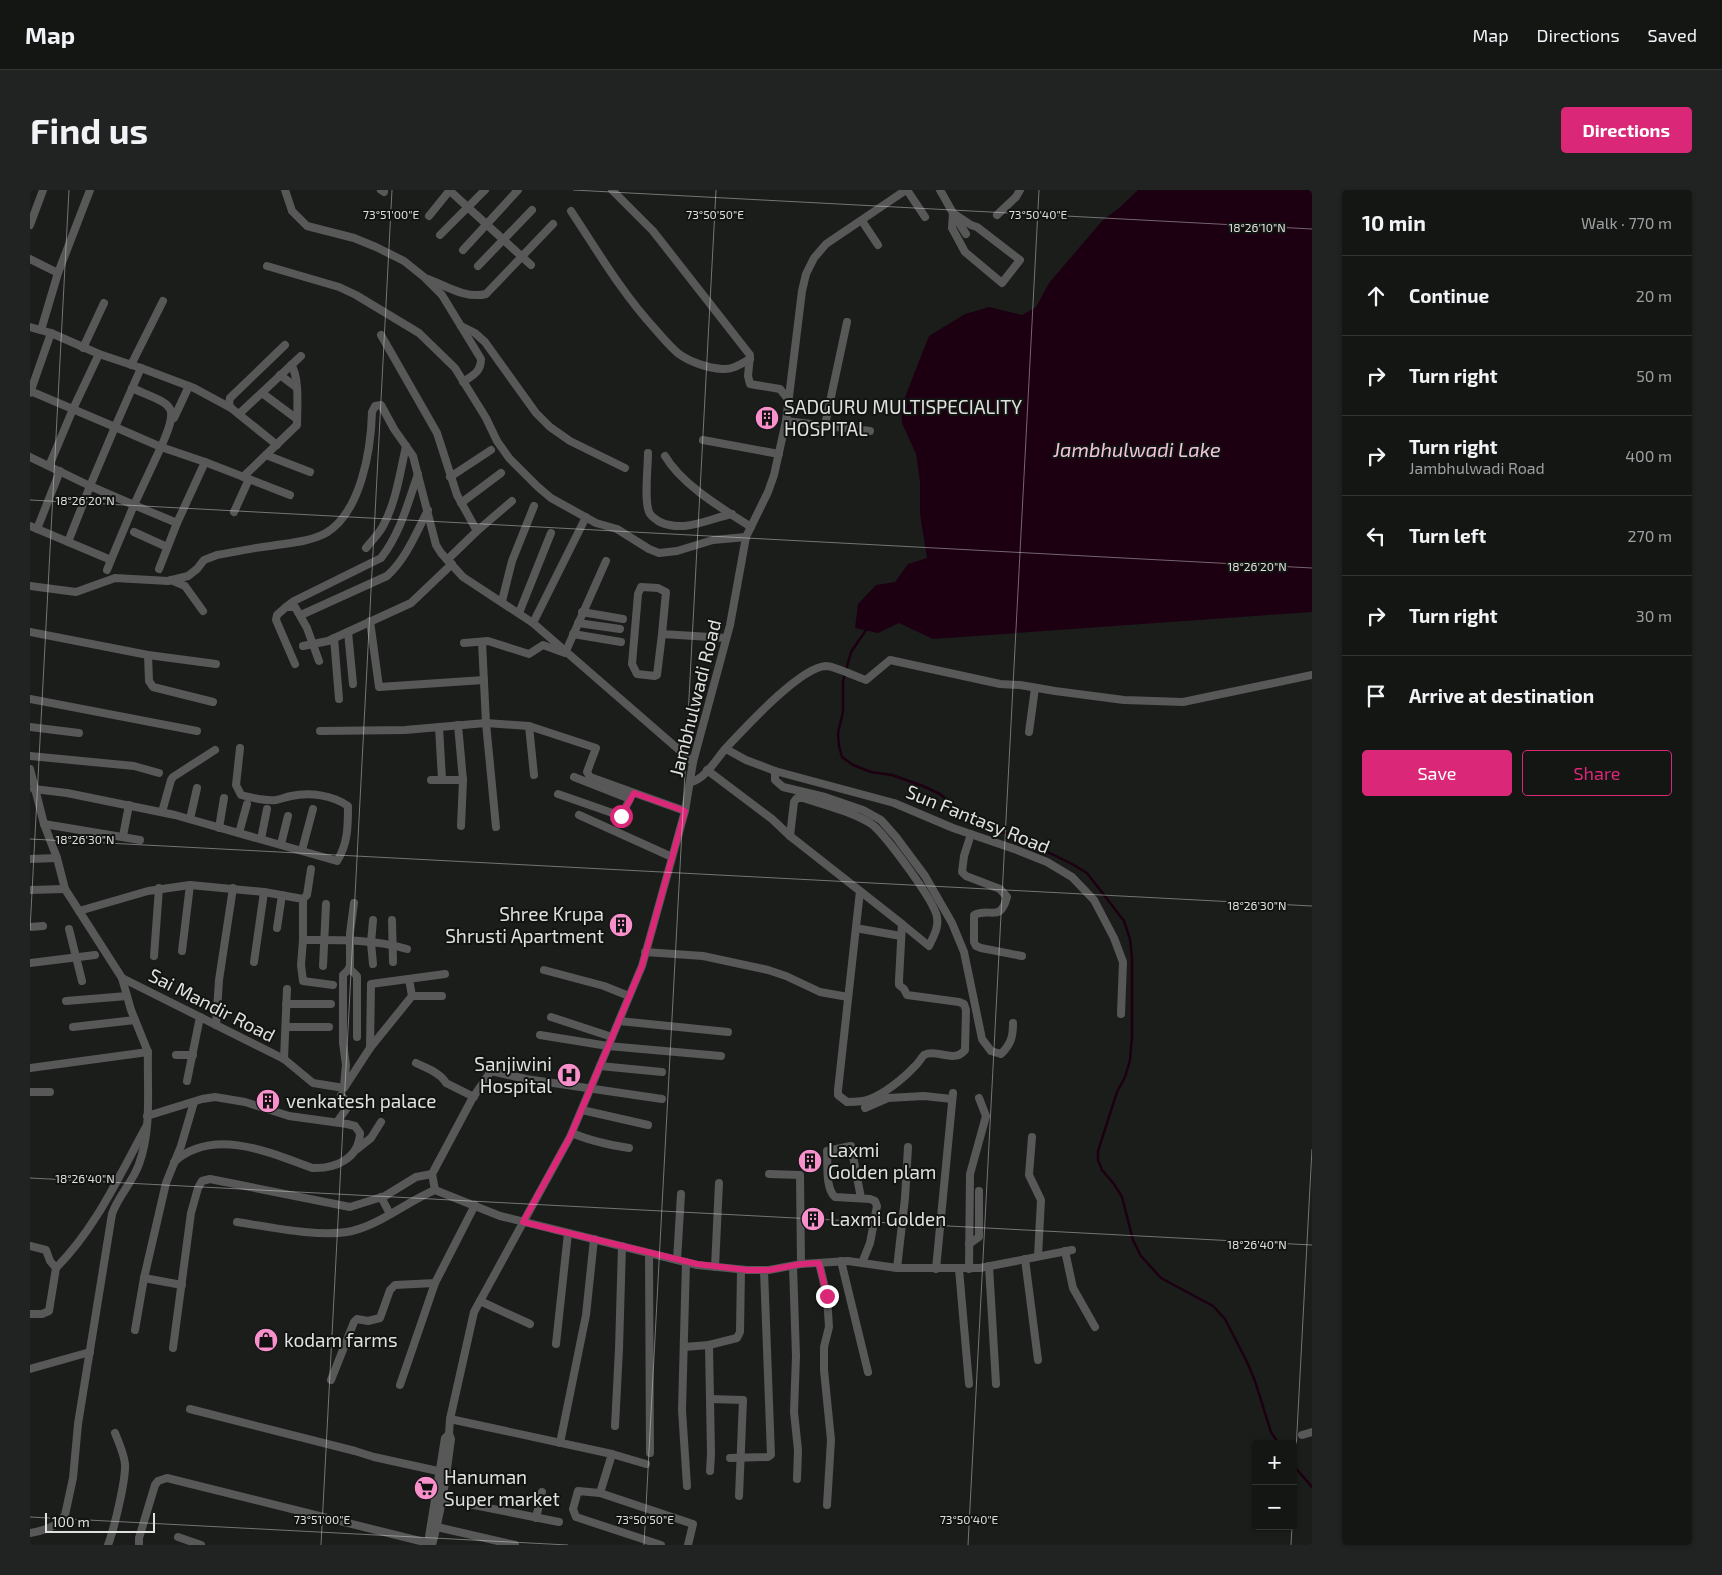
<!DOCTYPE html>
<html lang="en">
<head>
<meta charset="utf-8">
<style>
	:root { --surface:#141614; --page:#212322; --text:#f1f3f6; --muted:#9d9fa0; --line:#333534; --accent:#db2777 }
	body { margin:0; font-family:"Exo 2",sans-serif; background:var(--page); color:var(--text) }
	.controls { position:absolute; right:15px; bottom:15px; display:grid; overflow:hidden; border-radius:5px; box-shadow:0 1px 4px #0004 }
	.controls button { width:45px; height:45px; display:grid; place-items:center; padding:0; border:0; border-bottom:1px solid var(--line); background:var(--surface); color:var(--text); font:25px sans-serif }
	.scale { position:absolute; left:15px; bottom:12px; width:110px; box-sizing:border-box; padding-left:5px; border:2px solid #e0e1df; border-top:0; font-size:14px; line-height:18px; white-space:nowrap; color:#e0e1df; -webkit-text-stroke:4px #121412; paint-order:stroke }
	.stop { position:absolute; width:15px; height:15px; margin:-11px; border:4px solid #db2777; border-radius:50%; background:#fff }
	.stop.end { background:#db2777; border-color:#fff; box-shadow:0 1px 5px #0008 }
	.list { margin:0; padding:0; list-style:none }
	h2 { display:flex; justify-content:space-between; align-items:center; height:65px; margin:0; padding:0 20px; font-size:21px }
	h2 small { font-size:16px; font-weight:400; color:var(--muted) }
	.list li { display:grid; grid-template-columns:32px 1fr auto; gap:15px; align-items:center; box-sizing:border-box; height:80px; padding:0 20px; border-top:1px solid var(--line) }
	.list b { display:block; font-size:19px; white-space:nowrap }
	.list p { margin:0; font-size:16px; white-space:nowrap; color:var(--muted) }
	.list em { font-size:16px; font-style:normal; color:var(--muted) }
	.actions { display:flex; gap:10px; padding:15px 20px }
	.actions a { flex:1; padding:11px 0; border:1px solid var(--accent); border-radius:5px; text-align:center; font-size:18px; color:var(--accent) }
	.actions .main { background:var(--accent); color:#fff }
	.icon { flex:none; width:28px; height:28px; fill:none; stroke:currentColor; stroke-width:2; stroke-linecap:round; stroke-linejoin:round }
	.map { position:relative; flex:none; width:1282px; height:1355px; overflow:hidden; border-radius:5px }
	header { display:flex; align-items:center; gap:30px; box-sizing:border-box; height:70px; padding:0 25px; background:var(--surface); border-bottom:1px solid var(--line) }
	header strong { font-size:24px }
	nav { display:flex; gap:28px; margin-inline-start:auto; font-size:18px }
	.intro { display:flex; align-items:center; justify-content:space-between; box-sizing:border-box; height:120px; padding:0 30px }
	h1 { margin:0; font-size:35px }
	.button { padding:12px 22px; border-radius:5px; background:var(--accent); color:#fff; font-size:18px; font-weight:700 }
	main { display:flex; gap:30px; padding:0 30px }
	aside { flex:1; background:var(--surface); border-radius:5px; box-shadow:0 1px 4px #0004 }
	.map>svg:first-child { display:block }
	.water { fill:#1c0011 }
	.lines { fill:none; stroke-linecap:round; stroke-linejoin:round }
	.stream { stroke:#1c0011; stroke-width:2.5 }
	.street { stroke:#575857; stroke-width:8 }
	.route { stroke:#db2777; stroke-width:6 }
	.ticks { fill:none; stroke:#e0e1df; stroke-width:1; stroke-opacity:0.45 }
	.labels { text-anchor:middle; stroke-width:4; stroke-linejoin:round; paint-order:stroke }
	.poi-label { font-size:19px; fill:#e0e1df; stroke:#121412; text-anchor:start }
	.street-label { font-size:19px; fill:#e0e1df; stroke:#121412 }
	.water-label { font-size:20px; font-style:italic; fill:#f2c5dd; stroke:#121412 }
	.ticks-label { font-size:12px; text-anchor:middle; fill:#e0e1df; stroke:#121412; stroke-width:4; stroke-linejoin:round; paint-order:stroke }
</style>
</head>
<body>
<header>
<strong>Map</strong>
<nav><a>Map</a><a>Directions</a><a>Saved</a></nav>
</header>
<div class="intro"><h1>Find us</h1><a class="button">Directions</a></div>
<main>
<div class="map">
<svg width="1282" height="1355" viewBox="0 0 1282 1355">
	<rect width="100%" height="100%" fill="#1b1d1b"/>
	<polygon class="water" points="1108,0 1282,0 1282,422 903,449 869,433 848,443 825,438 828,414 846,395 865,392 878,374 897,368 890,324 890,292 886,264 872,233 871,218 889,171 899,146 935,124 959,117 992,125 1006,117 1019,93 1072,31 1089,18"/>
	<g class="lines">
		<g class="stream">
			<polyline points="836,440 821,462 813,491 813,522 808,543 809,556 812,567 823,575 841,582 862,585 893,596 910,604 942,631 987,647 1042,674 1057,683 1094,731 1100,749 1102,768 1102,847 1100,870 1095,887 1087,902 1068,961 1068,970 1072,980 1084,994 1092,1007 1103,1050 1111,1066 1131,1088 1183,1116 1195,1129 1217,1172 1225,1191 1241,1242 1249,1254"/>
			<polyline points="1263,1275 1282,1297"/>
		</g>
		<g class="street">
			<path d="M255,0L262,21L277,36L324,48L346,57L374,71L394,87L412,105L451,169C451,182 443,185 433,192"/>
			<polyline points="351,0 354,2"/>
			<polyline points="419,0 501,75"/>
			<polyline points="582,0 623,41 720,165 718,186 720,194 750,199 758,209"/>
			<polyline points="877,0 895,27"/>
			<polyline points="910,0 923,23 922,38 935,62 972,93 990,70 947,37 941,35 923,23"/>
			<path d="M541,21C568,62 592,103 625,139C633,148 640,157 649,164C660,172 678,178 692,179C702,180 711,174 720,169"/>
			<polyline points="924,25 936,44"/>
			<polyline points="967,25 986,7 990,0"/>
			<polyline points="399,26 420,0"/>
			<polyline points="832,31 848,55"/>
			<polyline points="0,35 13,0"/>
			<polyline points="410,45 455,0"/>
			<polyline points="433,60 488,0"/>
			<polyline points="0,69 28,83"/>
			<polyline points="237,76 309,97 326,105 389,143 425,178 456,228 467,251 479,268 508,297 521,308 566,333 587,339 619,359 629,363 647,361 683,350 716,347"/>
			<polyline points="448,76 502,20"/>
			<path d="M398,89C416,96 436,109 456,104L523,34"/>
			<polyline points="431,136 445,143 455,152 506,223 520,237 540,251 595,278"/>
			<polyline points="0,137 21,143 0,203"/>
			<polyline points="11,140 28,83 60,0"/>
			<polyline points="351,145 407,243 427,305 447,341"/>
			<polyline points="53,158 74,113"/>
			<polyline points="101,175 133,111"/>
			<polyline points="111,178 164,198 201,218"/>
			<polyline points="250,185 266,197"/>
			<polyline points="0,201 85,237 111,178 69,164 21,143"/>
			<polyline points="232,203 267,229"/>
			<polyline points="209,224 271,166"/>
			<polyline points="144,228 159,196"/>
			<polyline points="756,231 840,241"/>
			<polyline points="795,235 817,132"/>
			<polygon points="85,237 131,257 104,315 60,296"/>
			<polyline points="673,250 749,264"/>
			<polyline points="247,255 201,218 199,214 200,208 255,155"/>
			<path d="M618,263C618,277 614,310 619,322C621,327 625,329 630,332C654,343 678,329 702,324"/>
			<polyline points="236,265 280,282"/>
			<path d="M635,266C652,295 693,319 721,337"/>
			<polyline points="0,267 60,296 38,352"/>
			<polyline points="175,272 260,305"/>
			<polyline points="19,276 43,219 69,164"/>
			<path d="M213,287L267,235C267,219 270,187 261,175"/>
			<polyline points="420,287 461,260"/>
			<polyline points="431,313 471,283"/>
			<polyline points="204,322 219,289"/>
			<path d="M0,336L81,370L104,315L147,333L175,272L131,257C151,212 142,216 102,198"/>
			<polyline points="7,339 30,281"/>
			<polyline points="104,342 137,357"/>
			<path d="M336,358C342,350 349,344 353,336C366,312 370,283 376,256"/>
			<polyline points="417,370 447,341 482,311"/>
			<polyline points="129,379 147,333"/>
			<polyline points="77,380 81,370"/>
			<polyline points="141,390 155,396 173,421"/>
			<path d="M0,396L46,402L85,388L138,391L158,386L167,379L174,370L187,365C205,362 222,358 240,356C258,353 279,352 296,343C331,322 341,260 342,222L345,216L351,215L364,239L383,266L406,355L411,363L433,387L503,433L663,572"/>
			<polyline points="472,411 482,371 504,316"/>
			<path d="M256,417L264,411L351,368C370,344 378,313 388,284"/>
			<polyline points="552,422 593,429"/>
			<polyline points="489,423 521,343"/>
			<path d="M271,425L357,386C376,369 386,343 398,320"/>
			<polyline points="340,431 349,497 454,490"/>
			<polyline points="503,433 556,327"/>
			<polyline points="548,433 590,439"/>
			<polyline points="0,442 118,465 186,474"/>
			<polyline points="318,442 323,494"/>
			<polyline points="543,444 591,452"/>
			<polyline points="632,444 636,402 628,398 611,397 608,404 602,474 607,484 625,486 627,485 632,444 696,448"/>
			<polyline points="304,448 309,509"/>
			<polyline points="452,452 456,533 466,637"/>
			<polyline points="434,453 458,451 499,464 513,455 535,463"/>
			<polyline points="273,456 298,451 381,413 422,374"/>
			<polyline points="536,461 576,371"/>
			<polyline points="118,465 119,491 123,497 183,512"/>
			<polyline points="265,474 246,430 247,425 256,417 265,417 277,438 289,471"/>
			<polyline points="0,509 167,541"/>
			<polyline points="428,535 433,590"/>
			<polyline points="499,536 504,585"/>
			<polyline points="0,537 49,543"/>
			<polyline points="409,537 412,589"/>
			<polyline points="290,541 375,540 456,533 499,536 566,558 557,582 560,587 655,621"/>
			<polyline points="999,542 1005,498"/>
			<polyline points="696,559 716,570 745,581 864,613 923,638 987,660 1017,672 1042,687 1064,710 1084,748 1093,772 1091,824"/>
			<polyline points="0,566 104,576 129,583"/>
			<polyline points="0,579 14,634 27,668 35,699 92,788 101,820 118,862 0,878"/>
			<path d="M677,580L742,629L760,646L872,734L869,790V795L874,799L877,805L929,812L934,814L936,820L935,860C924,874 906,858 894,865C891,868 888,874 884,877C874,888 854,904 840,909C833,912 825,912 817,912L808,905V900L830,701"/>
			<path d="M745,581V590L753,597L795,607L833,620L851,630L866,647L895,686L922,733L934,762L952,849L961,861L971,864C981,854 983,847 983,833"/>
			<polyline points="401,590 433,590 431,636"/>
			<path d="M660,592C674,591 687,568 696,558C714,539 770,477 796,476C804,476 827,487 836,490L860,470L970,494L990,495L1025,501L1094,510L1153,512L1282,485"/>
			<path d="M4,599L37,603L145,625L307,671C318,654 318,636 318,616C302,605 280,602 261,606C256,607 251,609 246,610C234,611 222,608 211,605L206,595L210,558"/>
			<polyline points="528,604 591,626 600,609 544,587"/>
			<polyline points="132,622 141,590 143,587 185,560"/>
			<polyline points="549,625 642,667"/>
			<polyline points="160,629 167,598"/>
			<polyline points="14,634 110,650"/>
			<polyline points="189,638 194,608"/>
			<polyline points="209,643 217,614"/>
			<path d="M941,644L934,666L932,682L936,686L970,699L977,707C970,733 961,717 944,725V752L946,756L951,758L992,766"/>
			<polyline points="93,646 99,615"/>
			<path d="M760,646L764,612L767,608H773C792,614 829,624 844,636C858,649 904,710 907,727C909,738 903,747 899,756L872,734"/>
			<polyline points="231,649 237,619"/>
			<polyline points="251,654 258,626"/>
			<polyline points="272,660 283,619"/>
			<polyline points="0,669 27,668"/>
			<polyline points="0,700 35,699"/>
			<polyline points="273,709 277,705 281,679"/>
			<polyline points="49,721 118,701 160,695 234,702 273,709 273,750 271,775 273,791 303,795"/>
			<polyline points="343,730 341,753 343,774"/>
			<polyline points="362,730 363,772"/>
			<polyline points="0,737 13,736"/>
			<polyline points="247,738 252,705"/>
			<polyline points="39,739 52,791"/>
			<polyline points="831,739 871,746"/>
			<path d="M273,750C308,750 343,749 377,759"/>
			<polyline points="152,761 160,695"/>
			<polyline points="615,762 673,766 738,780 756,786 790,802 818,807"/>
			<polyline points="124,766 129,698"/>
			<polyline points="224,772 234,702"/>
			<polyline points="0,773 65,765"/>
			<polyline points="293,776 296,714"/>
			<polyline points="319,778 327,786 327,847"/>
			<polyline points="514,780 574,796 599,806"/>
			<polyline points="92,788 254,869 283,893 314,898 340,858 382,806 379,789"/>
			<polyline points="382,806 412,806"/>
			<polyline points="36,811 97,806"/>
			<polyline points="256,814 301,814"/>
			<polyline points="521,827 582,847"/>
			<polyline points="589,831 698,842"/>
			<polyline points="186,835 189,790 203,698"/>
			<polyline points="43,837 105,830"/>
			<polyline points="256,837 299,837"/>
			<polyline points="510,845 578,856 691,866"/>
			<polyline points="340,858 341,794 415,784"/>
			<polyline points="146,865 163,865"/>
			<polyline points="254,869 257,799"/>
			<path d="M386,873C396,878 411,883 416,893L444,907"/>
			<polyline points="570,876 632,882"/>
			<polyline points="157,891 170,827"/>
			<polyline points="314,896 316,875 313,853 313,785 320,778 320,743 324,713"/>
			<polyline points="0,902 20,902"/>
			<polyline points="835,918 858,908 894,906 922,909"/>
			<polyline points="552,920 618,935"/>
			<path d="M117,926L172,909L185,907L215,912L259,926L317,934L325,936L330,943C329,969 305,979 282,978C239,962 183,937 144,972"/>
			<polyline points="307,932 317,918 316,911 311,905"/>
			<path d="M542,943C560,951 580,955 599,958"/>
			<polyline points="1002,947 999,985 1011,1010 1008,1066"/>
			<polyline points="327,959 341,948 351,932"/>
			<polyline points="739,984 770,985 771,1074"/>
			<polyline points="405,1000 402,984 442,909 461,881 496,889 632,909"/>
			<polyline points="351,1007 360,1024"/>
			<path d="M831,1008L821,956L797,961C798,974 795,998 805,1007L840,1009L845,1011L847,1016L840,1053L832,1073"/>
			<path d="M207,1032C239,1037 291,1048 322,1041C351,1034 378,1011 405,1000L470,1026L667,1075L717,1080H739L771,1074L818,1071L867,1078H950L1042,1060"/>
			<polyline points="939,1054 949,1047 949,1001"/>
			<polyline points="0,1056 16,1060 20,1071 26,1078 19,1121 12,1124 0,1124"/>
			<polyline points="1035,1061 1043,1098 1065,1137"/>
			<polyline points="619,1063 620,1263"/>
			<polyline points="995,1069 1008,1170"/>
			<polyline points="647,1070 651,1004"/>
			<polyline points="811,1071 838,1182"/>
			<polyline points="656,1072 652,1220 657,1296"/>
			<polyline points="789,1073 797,1106 799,1137 794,1157 794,1180 801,1250 797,1315"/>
			<polyline points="763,1076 766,1166 764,1222 768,1260 767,1289"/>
			<polyline points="959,1076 966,1194"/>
			<polyline points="685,1077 689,993"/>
			<path d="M26,1078C66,1038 89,986 116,937"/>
			<polyline points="867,1078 875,1008 878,957"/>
			<polyline points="906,1079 923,903"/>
			<polyline points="929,1079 939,1194"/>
			<polyline points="939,1079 940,984 956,926 949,908"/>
			<polyline points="114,1088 152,1095"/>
			<polyline points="450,1111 500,1134"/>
			<polyline points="105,1140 114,1088 136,993 151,956 164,912"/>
			<polyline points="526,1154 538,1043"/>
			<polyline points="679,1155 707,1148 710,1142 711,1080"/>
			<polyline points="654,1157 679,1155 681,1264 680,1281"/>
			<polyline points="143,1158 161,1023 168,998 172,991 180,989 320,1017 355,1006 386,987 402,984"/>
			<polyline points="0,1179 60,1162"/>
			<polyline points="301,1190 324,1132 327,1129 338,1131 350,1128 360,1100 365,1095 405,1093 445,1015"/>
			<polyline points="370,1195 405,1093"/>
			<polyline points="680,1209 713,1210 709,1306"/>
			<polyline points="160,1219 325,1261 344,1267 417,1283"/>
			<polyline points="420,1229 582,1264 616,1274"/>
			<polyline points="585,1236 589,1159 592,1056"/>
			<polyline points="1272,1245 1282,1242"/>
			<polyline points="530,1253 556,1125 564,1049"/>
			<polyline points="700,1268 738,1267 741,1265 734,1080"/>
			<polyline points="570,1303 582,1264"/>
			<polyline points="413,1309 529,1332"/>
			<polyline points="506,1328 512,1302"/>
			<polyline points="407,1337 485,1355"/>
			<path d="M0,1343C13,1341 28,1337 35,1325L43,1288L48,1234L82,1024C88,1006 103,992 109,974C122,939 117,898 118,862"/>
			<polyline points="148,1347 171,1355"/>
			<polyline points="398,1353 415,1248 419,1244"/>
			<path d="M78,1355C84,1339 96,1290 95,1274C94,1264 89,1253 85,1243"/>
			<polyline points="109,1355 109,1348 125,1295 128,1291 137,1288 402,1354"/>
			<path d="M402,1355C412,1318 416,1287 421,1249L419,1244L420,1229L444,1122L540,947L612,776L655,621L663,572L700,435L716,347L738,302L744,285L756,231L772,101L776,84L784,68L796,54L876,0"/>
			<polyline points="631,1355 546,1327 543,1319 548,1301 570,1303 663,1334 658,1355"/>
		</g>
	</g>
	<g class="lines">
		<polyline class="route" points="591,626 604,603 655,621 612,776 540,947 493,1032 667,1074 717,1080 739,1080 771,1074 789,1073 797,1106"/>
	</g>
	<path class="ticks" d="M543,0L1282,39M0,310L1282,378M0,649L1282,716M0,740L39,0M0,988L1282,1055M1263,1317L1282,959M0,1327L538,1355M291,1355L362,0M614,1355L686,0M938,1355L1009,0M1261,1355L1262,1336"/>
	<defs>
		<g id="building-disc" transform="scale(1.25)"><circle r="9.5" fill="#f890cc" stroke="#121412"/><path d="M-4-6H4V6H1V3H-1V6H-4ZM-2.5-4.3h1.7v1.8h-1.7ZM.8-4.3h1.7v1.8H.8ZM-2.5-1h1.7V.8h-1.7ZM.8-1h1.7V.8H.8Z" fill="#111"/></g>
		<g id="hospital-disc" transform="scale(1.25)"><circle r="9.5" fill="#f890cc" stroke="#121412"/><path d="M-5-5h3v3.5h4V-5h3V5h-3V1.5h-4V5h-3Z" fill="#111"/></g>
		<g id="shop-disc" transform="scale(1.25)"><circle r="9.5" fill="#f890cc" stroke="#121412"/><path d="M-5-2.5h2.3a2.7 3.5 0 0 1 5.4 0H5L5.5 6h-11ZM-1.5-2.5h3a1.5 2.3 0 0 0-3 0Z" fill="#111"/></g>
		<g id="supermarket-disc" transform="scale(1.25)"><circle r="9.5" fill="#f890cc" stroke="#121412"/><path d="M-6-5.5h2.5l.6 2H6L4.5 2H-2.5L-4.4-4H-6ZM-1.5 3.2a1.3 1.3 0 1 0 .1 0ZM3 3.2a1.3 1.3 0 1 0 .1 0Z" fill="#111"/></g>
	</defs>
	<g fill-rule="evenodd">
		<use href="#building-disc" x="737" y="228"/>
		<use href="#building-disc" x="591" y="735"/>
		<use href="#hospital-disc" x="539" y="885"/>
		<use href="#building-disc" x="238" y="911"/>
		<use href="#building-disc" x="780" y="971"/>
		<use href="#building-disc" x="783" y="1029"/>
		<use href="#shop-disc" x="236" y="1150"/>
		<use href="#supermarket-disc" x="396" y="1298"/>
	</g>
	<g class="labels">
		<g class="poi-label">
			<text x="754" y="224">SADGURU MULTISPECIALITY<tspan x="754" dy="22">HOSPITAL</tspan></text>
			<text x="574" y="731" text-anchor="end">Shree Krupa<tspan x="574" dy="22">Shrusti Apartment</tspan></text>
			<text x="522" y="881" text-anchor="end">Sanjiwini<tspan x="522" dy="22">Hospital</tspan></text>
			<text x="256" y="918">venkatesh palace</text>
			<text x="798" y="967">Laxmi<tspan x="798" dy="22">Golden plam</tspan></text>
			<text x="800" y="1036">Laxmi Golden</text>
			<text x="254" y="1157">kodam farms</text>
			<text x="414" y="1294">Hanuman<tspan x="414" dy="22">Super market</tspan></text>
		</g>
		<g class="street-label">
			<text transform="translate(665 508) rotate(-76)" y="7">Jambhulwadi Road</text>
			<text transform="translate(948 629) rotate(22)" y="7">Sun Fantasy Road</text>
			<text transform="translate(182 815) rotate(27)" y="7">Sai Mandir Road</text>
		</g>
		<g class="water-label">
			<text x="1107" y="267">Jambhulwadi Lake</text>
		</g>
	</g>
	<g class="ticks-label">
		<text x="361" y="29">73°51'00"E</text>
		<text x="685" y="29">73°50'50"E</text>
		<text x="1008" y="29">73°50'40"E</text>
		<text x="1227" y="42">18°26'10"N</text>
		<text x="55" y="315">18°26'20"N</text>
		<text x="1227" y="381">18°26'20"N</text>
		<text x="55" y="654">18°26'30"N</text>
		<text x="1227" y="720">18°26'30"N</text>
		<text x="55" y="993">18°26'40"N</text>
		<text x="1227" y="1059">18°26'40"N</text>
		<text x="292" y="1334">73°51'00"E</text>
		<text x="615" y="1334">73°50'50"E</text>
		<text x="939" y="1334">73°50'40"E</text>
	</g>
</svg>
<div class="controls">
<button>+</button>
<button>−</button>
</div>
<div class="scale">100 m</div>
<div class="stop" style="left:591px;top:626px"></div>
<div class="stop end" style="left:797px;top:1106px"></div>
</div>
<aside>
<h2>10 min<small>Walk · 770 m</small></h2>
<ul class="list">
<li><svg class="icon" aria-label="ahead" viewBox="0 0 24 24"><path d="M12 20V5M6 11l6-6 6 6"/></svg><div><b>Continue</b></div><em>20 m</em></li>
<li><svg class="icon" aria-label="right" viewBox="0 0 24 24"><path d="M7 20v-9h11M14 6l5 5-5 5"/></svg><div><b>Turn right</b></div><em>50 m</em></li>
<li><svg class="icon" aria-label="right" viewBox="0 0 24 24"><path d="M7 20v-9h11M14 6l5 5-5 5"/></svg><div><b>Turn right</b><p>Jambhulwadi Road</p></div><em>400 m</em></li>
<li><svg class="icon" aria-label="left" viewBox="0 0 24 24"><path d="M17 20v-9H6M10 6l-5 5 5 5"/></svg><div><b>Turn left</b></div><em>270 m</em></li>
<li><svg class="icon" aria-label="right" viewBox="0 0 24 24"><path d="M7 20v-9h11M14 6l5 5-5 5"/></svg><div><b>Turn right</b></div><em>30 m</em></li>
<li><svg class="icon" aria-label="arrive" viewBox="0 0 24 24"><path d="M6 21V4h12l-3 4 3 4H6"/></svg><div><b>Arrive at destination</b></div></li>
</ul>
<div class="actions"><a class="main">Save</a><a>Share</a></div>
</aside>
</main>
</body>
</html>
